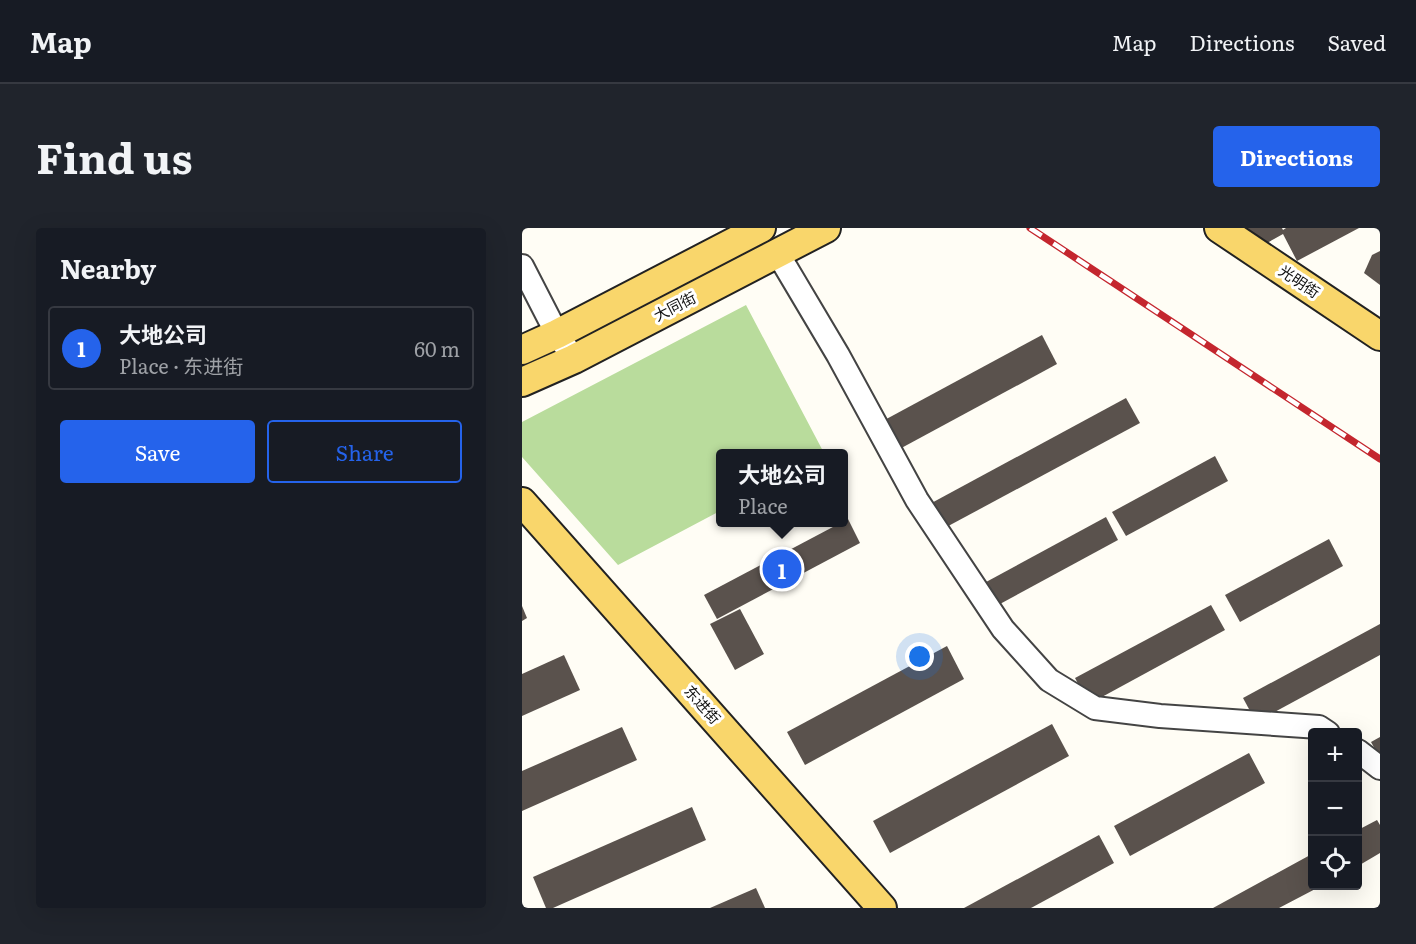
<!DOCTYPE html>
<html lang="en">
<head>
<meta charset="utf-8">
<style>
	:root { --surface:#171b24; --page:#20242c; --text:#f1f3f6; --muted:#9ea1a6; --line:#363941; --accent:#2563eb }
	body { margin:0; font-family:Literata,"Noto Sans SC",serif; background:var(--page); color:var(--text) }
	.controls { position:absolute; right:18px; bottom:18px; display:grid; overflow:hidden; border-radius:6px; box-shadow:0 6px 24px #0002 }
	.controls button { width:54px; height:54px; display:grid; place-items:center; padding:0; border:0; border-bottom:2px solid var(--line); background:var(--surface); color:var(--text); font:30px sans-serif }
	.you { position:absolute; left:398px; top:429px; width:21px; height:21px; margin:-15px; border:4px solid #fff; border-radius:50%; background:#1a73e8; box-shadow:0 0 0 9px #1a73e833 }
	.badge { display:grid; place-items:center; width:39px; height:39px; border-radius:50%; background:var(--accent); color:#fff; font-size:20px; font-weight:700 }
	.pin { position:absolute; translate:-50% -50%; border:3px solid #fff; box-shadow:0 2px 6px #0006 }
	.popup { position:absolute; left:194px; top:221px; width:132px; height:78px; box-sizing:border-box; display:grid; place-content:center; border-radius:6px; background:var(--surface); filter:drop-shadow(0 2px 4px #0005); font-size:20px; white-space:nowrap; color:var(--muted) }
	.popup b { font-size:22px; color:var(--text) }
	.popup::after { content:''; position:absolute; left:50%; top:100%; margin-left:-12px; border:12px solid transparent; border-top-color:var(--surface) }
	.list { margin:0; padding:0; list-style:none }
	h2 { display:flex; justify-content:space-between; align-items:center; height:78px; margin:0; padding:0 24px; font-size:26px }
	h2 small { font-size:20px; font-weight:400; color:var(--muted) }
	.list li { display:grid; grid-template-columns:39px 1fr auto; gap:18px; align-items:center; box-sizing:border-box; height:84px; margin:0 12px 12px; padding:0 12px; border:2px solid var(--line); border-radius:6px }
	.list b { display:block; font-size:22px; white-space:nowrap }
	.list p { margin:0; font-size:20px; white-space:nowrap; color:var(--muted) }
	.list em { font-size:20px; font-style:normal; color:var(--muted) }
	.actions { display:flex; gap:12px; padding:18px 24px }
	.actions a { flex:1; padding:14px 0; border:2px solid var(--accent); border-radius:6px; text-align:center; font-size:21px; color:var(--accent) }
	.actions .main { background:var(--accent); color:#fff }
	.icon { flex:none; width:33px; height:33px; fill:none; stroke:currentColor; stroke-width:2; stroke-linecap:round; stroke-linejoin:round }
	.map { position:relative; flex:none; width:858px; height:680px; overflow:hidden; border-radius:6px }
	header { display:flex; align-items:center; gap:36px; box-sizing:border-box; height:84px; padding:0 30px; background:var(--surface); border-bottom:2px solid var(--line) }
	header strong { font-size:28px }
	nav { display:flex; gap:33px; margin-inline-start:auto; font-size:21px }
	.intro { display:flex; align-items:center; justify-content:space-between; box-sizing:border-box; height:144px; padding:0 36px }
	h1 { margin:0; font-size:42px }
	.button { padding:15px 27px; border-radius:6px; background:var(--accent); color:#fff; font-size:21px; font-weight:700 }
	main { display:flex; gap:36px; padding:0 36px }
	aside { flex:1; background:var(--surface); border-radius:6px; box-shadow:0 6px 24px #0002 }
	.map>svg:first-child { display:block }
	.forest { fill:#b9dc9c }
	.building { fill:#5a524d }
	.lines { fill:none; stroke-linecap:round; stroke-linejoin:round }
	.minor-casing { stroke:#444; stroke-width:26 }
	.major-casing { stroke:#222; stroke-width:32 }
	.minor { stroke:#fff; stroke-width:22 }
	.major { stroke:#f9d66b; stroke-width:28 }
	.rail-casing { stroke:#c4262e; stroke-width:7 }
	.rail { stroke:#fff; stroke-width:4.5; stroke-dasharray:14; stroke-linecap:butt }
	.labels { text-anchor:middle; stroke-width:6; stroke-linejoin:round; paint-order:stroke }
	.street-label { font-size:15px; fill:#111; stroke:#fff }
</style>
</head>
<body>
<header>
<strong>Map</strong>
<nav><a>Map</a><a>Directions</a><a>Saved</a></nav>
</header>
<div class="intro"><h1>Find us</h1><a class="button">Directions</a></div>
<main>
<aside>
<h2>Nearby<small></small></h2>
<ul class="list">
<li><span class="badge">1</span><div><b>大地公司</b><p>Place · 东进街</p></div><em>60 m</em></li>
</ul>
<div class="actions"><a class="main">Save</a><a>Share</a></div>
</aside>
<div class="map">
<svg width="858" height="680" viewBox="0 0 858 680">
	<rect width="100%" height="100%" fill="#fffdf5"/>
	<polygon class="forest" points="224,77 302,225 198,226 198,283 96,337 0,229 0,194"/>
	<g class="building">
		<polygon points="725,0 760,0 761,2 764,0 837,0 775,33 761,6 736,20"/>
		<polygon points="858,23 858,57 842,45 850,27"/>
		<polygon points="520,107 535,136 372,224 357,195"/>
		<polygon points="604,170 618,195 417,303 404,278"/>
		<polygon points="693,228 706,253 604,308 590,284"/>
		<polygon points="584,289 596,312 465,383 453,360"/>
		<polygon points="326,291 338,315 195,391 182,367"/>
		<polygon points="807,311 821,338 718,394 703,367"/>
		<polygon points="689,377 703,402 567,476 553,450"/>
		<polygon points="0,378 5,390 0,393"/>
		<polygon points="218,381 242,426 213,442 188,396"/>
		<polygon points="858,396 858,427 734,494 721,470"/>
		<polygon points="425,418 442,451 283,537 265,504"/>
		<polygon points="42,427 58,462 0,488 0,446"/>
		<polygon points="530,496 547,528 368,625 351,593"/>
		<polygon points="100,499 115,532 0,583 0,543"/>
		<polygon points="858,509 858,530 849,514"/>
		<polygon points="727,525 743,555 608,628 592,598"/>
		<polygon points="170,579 184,612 31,680 24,680 11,649"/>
		<polygon points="855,592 858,597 858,625 836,638 836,602"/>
		<polygon points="577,607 592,635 509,680 442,680"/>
		<polygon points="790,626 790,658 799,658 757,680 691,680"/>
		<polygon points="234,660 243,680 188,680"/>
	</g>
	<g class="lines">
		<g class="minor-casing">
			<g id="minor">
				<polyline points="256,26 316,127 395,272 481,401 527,452 573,480 638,488 797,499 806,505"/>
				<polyline points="0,38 35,106 52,131"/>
				<polyline points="836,523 858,540"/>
			</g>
		</g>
		<g class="major-casing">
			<g id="major">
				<polyline points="697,0 858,108"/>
				<polyline points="0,122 35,106 239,0"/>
				<polyline points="0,154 52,131 304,0"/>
				<polyline points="0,274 360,680"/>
			</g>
		</g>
		<use href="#minor" class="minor"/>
		<use href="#major" class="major"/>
		<g class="rail-casing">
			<polyline id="rail" points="508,0 858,231"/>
		</g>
		<use href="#rail" class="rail"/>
	</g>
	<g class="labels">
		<g class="street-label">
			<text transform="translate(777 54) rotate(34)" y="5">光明街</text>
			<text transform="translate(153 79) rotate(-27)" y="5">大同街</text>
			<text transform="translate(180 477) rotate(48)" y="5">东进街</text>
		</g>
	</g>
</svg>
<div class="controls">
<button>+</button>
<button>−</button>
<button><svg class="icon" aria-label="locate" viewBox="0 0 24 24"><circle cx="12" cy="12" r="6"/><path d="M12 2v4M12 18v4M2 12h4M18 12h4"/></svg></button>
</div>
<div class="you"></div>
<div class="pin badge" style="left:260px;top:341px">1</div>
<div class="popup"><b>大地公司</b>Place</div>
</div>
</main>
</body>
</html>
